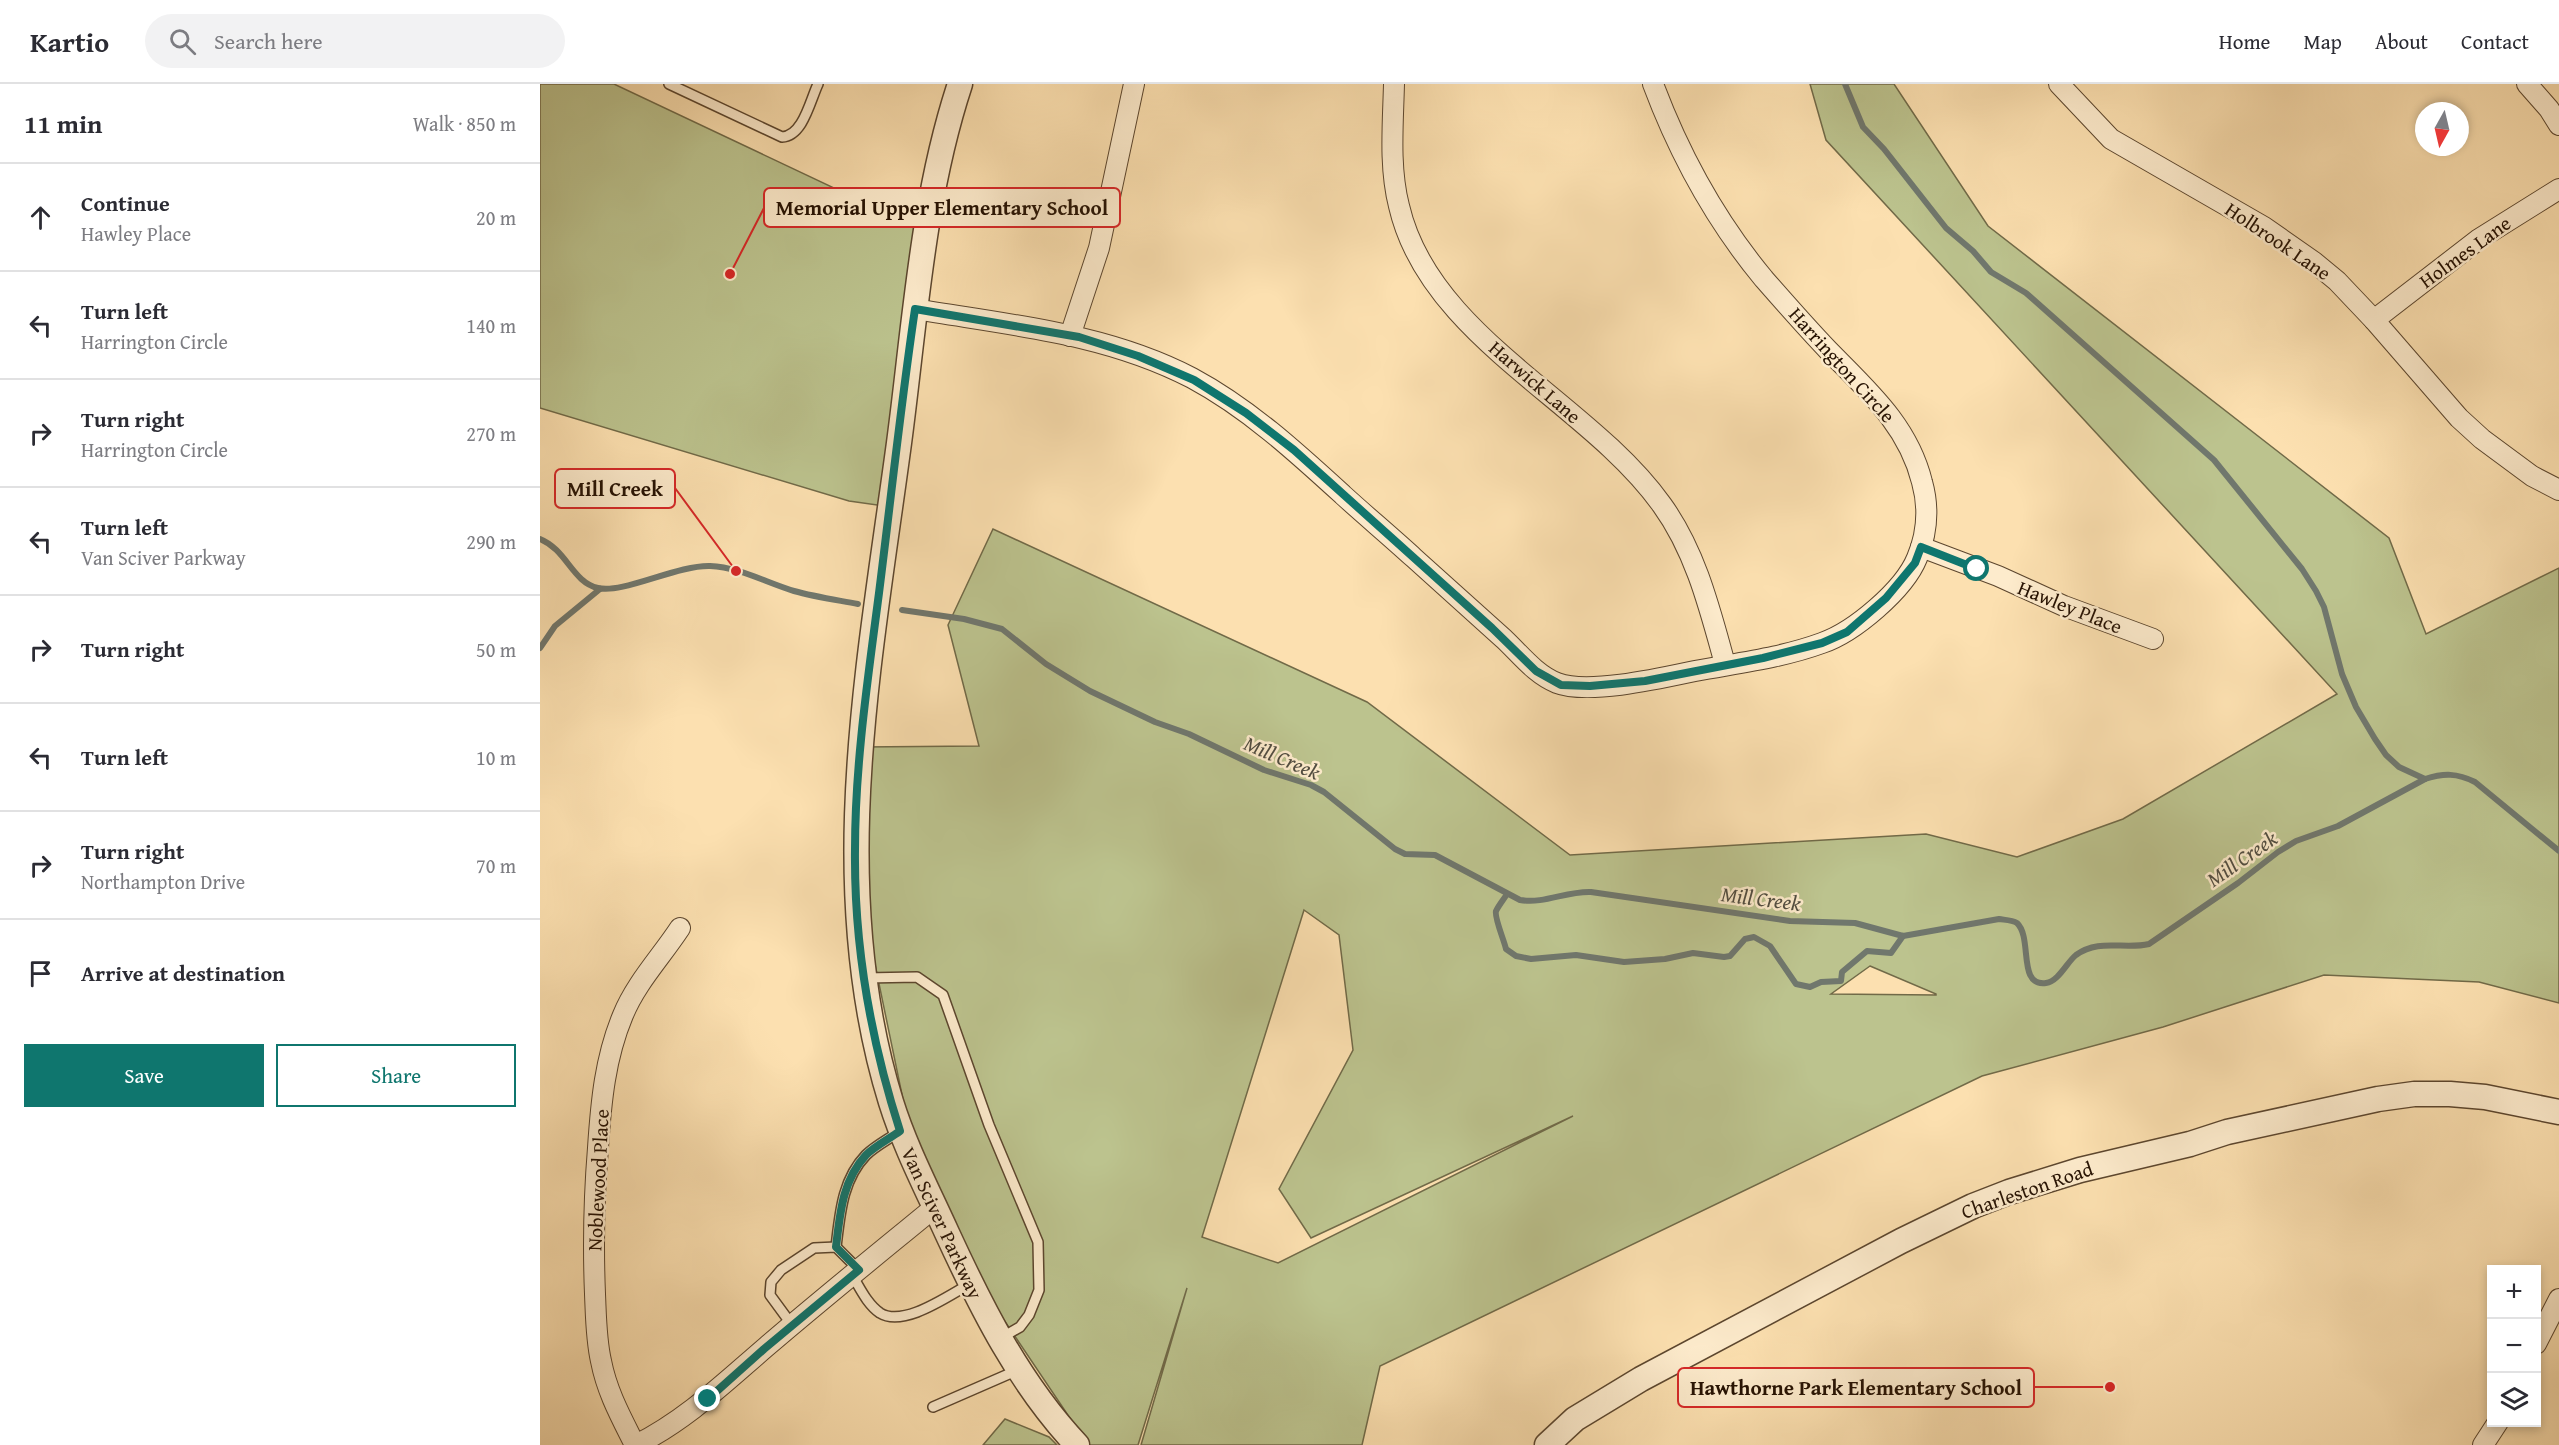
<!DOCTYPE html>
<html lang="en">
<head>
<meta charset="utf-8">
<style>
	:root { --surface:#fff; --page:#f2f2f3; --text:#2b2b33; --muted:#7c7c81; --line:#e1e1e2; --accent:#0f766e }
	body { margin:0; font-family:"Gentium Book Plus",serif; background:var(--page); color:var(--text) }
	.controls { position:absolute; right:18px; bottom:18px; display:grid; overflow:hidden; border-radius:0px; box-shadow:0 3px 9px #0003 }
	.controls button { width:54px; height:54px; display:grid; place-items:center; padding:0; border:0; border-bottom:2px solid var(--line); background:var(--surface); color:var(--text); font:30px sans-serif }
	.compass { position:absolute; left:1875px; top:18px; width:54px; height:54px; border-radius:50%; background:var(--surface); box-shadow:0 3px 9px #0003; rotate:188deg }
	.stop { position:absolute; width:18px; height:18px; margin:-14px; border:4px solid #0f766e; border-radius:50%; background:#fff }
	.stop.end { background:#0f766e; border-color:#fff; box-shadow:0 2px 6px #0008 }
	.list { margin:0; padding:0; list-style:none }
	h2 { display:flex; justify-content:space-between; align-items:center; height:78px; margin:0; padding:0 24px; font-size:26px }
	h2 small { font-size:20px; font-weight:400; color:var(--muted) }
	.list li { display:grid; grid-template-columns:39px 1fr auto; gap:18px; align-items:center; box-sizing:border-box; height:108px; padding:0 24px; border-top:2px solid var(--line) }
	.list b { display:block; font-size:22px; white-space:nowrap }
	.list p { margin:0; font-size:20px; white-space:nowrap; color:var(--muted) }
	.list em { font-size:20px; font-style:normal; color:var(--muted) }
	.actions { display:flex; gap:12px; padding:18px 24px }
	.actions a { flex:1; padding:14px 0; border:2px solid var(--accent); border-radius:0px; text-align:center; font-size:21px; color:var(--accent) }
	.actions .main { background:var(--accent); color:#fff }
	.icon { flex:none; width:33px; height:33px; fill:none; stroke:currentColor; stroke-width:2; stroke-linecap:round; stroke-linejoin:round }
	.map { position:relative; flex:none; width:2019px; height:1361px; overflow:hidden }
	header { display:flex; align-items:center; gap:36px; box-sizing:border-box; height:84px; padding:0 30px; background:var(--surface); border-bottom:2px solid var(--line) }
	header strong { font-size:28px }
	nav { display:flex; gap:33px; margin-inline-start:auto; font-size:21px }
	.search { width:420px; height:54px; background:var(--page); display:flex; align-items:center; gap:15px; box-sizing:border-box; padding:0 21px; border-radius:33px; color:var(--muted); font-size:22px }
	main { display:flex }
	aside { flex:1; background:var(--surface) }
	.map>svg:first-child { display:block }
	.green { fill:#bcc38e; stroke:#716a48; stroke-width:1.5; fill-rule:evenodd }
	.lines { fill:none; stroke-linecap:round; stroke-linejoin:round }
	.stream { stroke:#70776d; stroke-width:6 }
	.service-casing { stroke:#5c462e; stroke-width:12 }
	.minor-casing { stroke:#5c462e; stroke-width:22 }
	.tertiary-casing { stroke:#5c462e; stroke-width:27 }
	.service { stroke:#fdebcc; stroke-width:9 }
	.minor { stroke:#fdebcc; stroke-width:20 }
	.tertiary { stroke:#fdebcc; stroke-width:24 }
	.route { stroke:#0f766e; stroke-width:8 }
	.labels { text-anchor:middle; stroke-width:5; stroke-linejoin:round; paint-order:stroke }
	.street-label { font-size:20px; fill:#261203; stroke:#fdebcc }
	.water-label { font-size:21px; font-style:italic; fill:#514d41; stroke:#fdebcc }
	.leader { fill:none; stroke:#d62828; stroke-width:2 }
	.callout-dot { fill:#d62828; stroke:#fdebcc; stroke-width:2 }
	.callout { fill:#fdebcc; stroke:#d62828; stroke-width:2 }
	.callout-label { font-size:21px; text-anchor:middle; font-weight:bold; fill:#261203 }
</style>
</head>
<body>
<header>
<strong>Kartio</strong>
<div class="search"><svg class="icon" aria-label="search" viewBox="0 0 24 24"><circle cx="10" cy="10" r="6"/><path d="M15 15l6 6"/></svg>Search here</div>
<nav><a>Home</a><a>Map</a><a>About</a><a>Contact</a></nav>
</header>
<main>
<aside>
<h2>11 min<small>Walk · 850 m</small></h2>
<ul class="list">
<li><svg class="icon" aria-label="ahead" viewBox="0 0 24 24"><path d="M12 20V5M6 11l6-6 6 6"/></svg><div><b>Continue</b><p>Hawley Place</p></div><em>20 m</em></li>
<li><svg class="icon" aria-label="left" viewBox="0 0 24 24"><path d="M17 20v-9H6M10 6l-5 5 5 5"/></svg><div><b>Turn left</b><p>Harrington Circle</p></div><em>140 m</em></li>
<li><svg class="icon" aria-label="right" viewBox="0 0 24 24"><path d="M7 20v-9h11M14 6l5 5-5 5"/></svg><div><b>Turn right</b><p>Harrington Circle</p></div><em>270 m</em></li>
<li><svg class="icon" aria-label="left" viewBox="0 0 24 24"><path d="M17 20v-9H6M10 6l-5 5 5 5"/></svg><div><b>Turn left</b><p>Van Sciver Parkway</p></div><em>290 m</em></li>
<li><svg class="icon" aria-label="right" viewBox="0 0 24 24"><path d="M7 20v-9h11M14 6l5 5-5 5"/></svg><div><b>Turn right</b></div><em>50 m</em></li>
<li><svg class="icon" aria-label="left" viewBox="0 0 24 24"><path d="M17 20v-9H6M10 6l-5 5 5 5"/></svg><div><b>Turn left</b></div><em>10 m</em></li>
<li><svg class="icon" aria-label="right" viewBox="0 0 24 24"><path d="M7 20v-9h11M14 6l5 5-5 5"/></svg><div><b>Turn right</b><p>Northampton Drive</p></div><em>70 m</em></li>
<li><svg class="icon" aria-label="arrive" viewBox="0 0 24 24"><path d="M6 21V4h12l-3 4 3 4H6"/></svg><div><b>Arrive at destination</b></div></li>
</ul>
<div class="actions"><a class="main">Save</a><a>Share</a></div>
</aside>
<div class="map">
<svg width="2019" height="1361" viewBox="0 0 2019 1361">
	<rect width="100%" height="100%" fill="#fce0b0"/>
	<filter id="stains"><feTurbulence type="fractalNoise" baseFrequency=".00333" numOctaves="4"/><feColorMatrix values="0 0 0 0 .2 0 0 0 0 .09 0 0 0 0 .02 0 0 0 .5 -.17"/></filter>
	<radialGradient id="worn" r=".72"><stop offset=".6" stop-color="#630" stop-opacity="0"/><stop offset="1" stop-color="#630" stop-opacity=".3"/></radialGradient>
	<g class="green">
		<polygon points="0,0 74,0 387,148 351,423 309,417 0,324"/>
		<path d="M1270,0H1354L1448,142L1849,454L1886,550L2019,484V919L1939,898L1784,891L1623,943L1442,992L840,1282L822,1361H601L647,1204L598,1361H548L384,1117L313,774L320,663L439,662L408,541L453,445L827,618L1030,771L1386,750L1477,773L1583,735L1797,610L1286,56ZM764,826L799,851L813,966L739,1105L771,1154L1033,1032L738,1179L662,1153ZM1330,882L1396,910V911L1291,910Z"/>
		<polygon points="465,1335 509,1353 517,1361 443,1361"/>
	</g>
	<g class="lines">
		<g class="stream">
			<polyline points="1305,0 1323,43 1344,65 1406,144 1433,167 1451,188 1486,209 1674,376 1762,485 1776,507 1784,523 1802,590 1816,623 1835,655 1846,671 1859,683 1885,695"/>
			<path d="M0,455C27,466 32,498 58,504C83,510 137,481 170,482C199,483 227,499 254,507C275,513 297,516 318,520"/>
			<path d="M362,526L424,535L462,545L506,580L550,607L615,638L649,650L724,686L771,701L784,708L855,765L865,770L895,771L980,816C1005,820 1026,807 1051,808L1250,837L1315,839L1363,852L1459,835C1465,836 1472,836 1477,839C1493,854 1477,903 1506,899C1519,897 1527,878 1536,871C1559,854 1584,866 1609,860L1698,799L1738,768L1756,757L1798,742L1885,695C1904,689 1917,689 1935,698L2019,767"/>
			<polyline points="0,564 15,542 60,505"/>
			<path d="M967,810C964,815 959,821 956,827C954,833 964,856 966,865L976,872L991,875L1036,871L1084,878L1125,875L1153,869L1184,873L1190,872L1205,855L1214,853L1230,862L1256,900L1270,903L1281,898L1301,897L1302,888L1327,867L1351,869L1363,852"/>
		</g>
		<g class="service-casing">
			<g id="service">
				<path d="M129,0L242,53C263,52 270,17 278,0"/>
				<polyline points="325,894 377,893 403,911 449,1041 498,1158 499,1206 489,1231 480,1243 461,1254"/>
				<path d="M296,1163C300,1130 302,1096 326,1071C335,1062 349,1055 360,1047"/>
				<path d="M312,1191C320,1204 327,1220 340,1229C364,1244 409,1211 430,1200"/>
				<polyline points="252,1241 230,1211 231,1198 241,1186 274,1164 296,1163 319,1186"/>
				<polyline points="393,1323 478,1286"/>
			</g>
		</g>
		<g class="minor-casing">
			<g id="minor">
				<path d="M854,0C853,40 849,83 859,122C889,253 1048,317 1122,421C1156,468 1170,526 1185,580"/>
				<polyline points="1519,0 1571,55 1724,143 1774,178 1797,197 1834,236 1919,334 1942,355 1992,392 2019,406"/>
				<polyline points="1987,0 2009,25 2019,41"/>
				<path d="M375,225C469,241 566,249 652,294C708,324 756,368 803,411C826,432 850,452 874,474C904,501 934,528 964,555C981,571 995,590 1017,599C1048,611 1122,594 1155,587C1197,579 1241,574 1282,559C1314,548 1364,506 1377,474C1387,450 1389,423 1382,398C1368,341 1327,306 1288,266C1266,243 1245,219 1224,195C1175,136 1140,72 1113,0"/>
				<polyline points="1834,236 1939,155 2019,105"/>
				<polyline points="530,252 559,164 594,0"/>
				<polyline points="1381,463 1458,492 1524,522 1613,555"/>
				<polyline points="1996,1260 2019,1215"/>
				<path d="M95,1361C81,1333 67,1308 61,1277C56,1255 56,1232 55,1210C53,1161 54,1113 58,1064C61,1018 65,974 83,931C96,899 121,873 140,844"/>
				<path d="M96,1361C146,1336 184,1299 226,1263C282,1215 339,1169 395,1123"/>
				<polyline points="1943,1361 1958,1338"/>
			</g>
		</g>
		<g class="tertiary-casing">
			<g id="tertiary">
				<path d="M420,0C382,115 375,239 359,359C330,576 284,802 351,1018C365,1063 387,1105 407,1149C442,1225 479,1299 537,1361"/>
				<polyline points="1007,1361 1035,1335 1101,1295 1361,1157 1433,1122 1469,1108 1540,1086 1650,1060 1687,1048 1838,1015 1874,1010 1910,1010 1945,1013 2019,1028"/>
			</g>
		</g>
		<use href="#service" class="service"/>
		<use href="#minor" class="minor"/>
		<use href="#tertiary" class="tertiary"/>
	</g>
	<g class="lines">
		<path class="route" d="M168,1315L224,1265L319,1186L296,1163C300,1130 302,1097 326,1071C335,1062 349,1055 360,1047C331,957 314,861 315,766C315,680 328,594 339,509C351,414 361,319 375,225L539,253L598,272L654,296L706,329L754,366L952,544L996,587L1021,601L1050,602L1105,597L1223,574L1282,559L1307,548L1346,514L1375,479L1381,463L1437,485"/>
	</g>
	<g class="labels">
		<g class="street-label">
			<text transform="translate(1738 157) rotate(34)" y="7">Holbrook Lane</text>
			<text transform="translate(1925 168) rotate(-36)" y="7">Holmes Lane</text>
			<text transform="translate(1302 281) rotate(48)" y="7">Harrington Circle</text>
			<text transform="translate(995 298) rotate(41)" y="7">Harwick Lane</text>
			<text transform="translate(1530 523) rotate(22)" y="7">Hawley Place</text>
			<text transform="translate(58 1096) rotate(-87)" y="7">Noblewood Place</text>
			<text transform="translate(1487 1106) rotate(-19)" y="7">Charleston Road</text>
			<text transform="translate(402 1139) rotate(65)" y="7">Van Sciver Parkway</text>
		</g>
		<g class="water-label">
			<text transform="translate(742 674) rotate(23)" y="7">Mill Creek</text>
			<text transform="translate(1702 775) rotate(-35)" y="7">Mill Creek</text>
			<text transform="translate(1221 815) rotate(7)" y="7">Mill Creek</text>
		</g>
	</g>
	<path class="leader" d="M190 190L224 124M196 487L135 404M1570 1303L1494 1303"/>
	<g class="callout-dot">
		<circle cx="190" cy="190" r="6"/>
		<circle cx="196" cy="487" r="6"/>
		<circle cx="1570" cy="1303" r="6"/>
	</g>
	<g class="callout">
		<rect x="224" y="104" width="356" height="39" rx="6"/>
		<rect x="15" y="385" width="120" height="39" rx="6"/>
		<rect x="1138" y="1284" width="356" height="39" rx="6"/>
	</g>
	<g class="callout-label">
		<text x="402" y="131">Memorial Upper Elementary School</text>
		<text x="75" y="412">Mill Creek</text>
		<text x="1316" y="1311">Hawthorne Park Elementary School</text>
	</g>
	<rect width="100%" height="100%" filter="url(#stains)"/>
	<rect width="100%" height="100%" fill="url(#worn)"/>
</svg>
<div class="controls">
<button>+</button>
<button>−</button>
<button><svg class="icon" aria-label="layers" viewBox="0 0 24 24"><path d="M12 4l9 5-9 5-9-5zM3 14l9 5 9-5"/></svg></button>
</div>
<svg class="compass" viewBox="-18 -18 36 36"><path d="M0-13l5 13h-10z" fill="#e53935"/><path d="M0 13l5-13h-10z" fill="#7c7c81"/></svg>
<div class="stop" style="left:1437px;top:485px"></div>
<div class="stop end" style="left:168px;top:1315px"></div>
</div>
</main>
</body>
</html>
